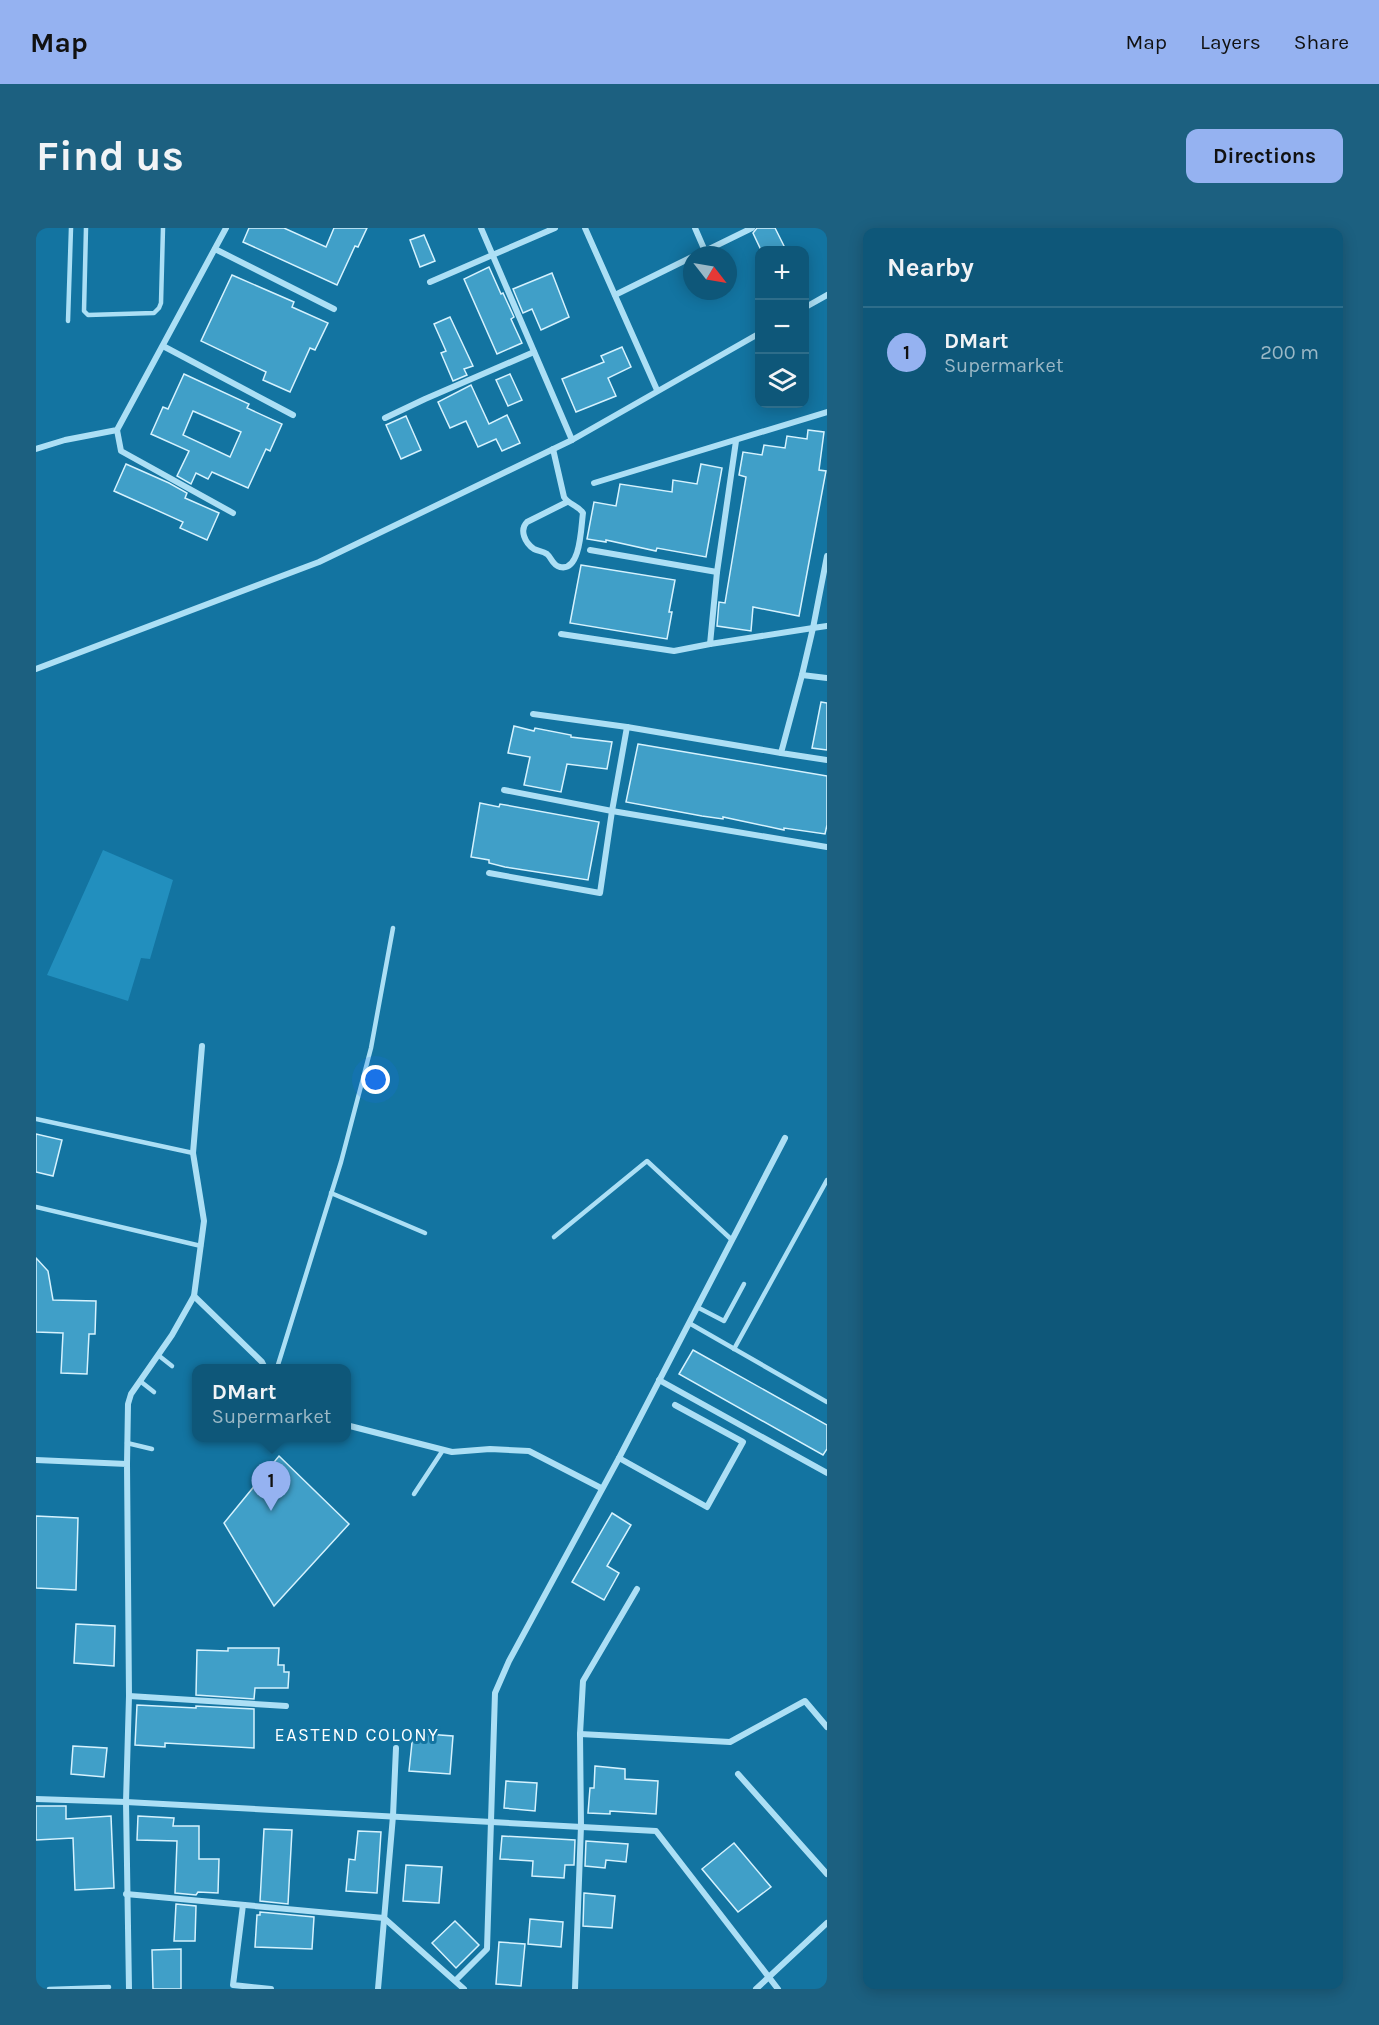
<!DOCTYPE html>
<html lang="en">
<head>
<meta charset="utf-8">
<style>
	:root { --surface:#0e5779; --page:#1c6080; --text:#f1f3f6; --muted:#9bb8c6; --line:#2e6d8a; --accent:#95b2f1 }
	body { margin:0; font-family:Karla,sans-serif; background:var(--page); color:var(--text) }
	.controls { position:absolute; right:18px; top:18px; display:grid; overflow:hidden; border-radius:12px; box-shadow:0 3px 15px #0003 }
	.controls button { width:54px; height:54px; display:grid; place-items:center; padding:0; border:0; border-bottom:2px solid var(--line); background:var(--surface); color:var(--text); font:30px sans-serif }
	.compass { position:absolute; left:647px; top:18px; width:54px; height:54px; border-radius:50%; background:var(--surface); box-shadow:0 3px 15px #0003; rotate:121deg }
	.you { position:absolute; left:340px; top:852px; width:21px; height:21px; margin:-15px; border:4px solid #fff; border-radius:50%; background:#1a73e8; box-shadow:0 0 0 9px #1a73e833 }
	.badge { display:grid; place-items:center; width:39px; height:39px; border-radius:50%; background:var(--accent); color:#111; font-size:20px; font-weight:700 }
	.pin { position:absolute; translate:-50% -50px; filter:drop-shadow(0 2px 3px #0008) }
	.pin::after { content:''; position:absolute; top:32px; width:21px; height:18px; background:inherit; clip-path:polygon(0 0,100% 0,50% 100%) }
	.popup { position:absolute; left:156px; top:1136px; width:159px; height:78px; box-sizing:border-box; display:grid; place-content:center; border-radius:12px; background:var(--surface); filter:drop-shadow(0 2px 4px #0005); font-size:20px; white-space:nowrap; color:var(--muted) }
	.popup b { font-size:22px; color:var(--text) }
	.popup::after { content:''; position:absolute; left:50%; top:100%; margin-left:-12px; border:12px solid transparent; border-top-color:var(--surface) }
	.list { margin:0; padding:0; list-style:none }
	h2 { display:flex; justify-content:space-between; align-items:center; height:78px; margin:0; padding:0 24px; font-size:26px }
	h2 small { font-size:20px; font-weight:400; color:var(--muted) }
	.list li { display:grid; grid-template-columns:39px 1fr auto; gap:18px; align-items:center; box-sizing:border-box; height:90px; padding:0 24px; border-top:2px solid var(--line) }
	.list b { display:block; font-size:22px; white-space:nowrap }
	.list p { margin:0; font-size:20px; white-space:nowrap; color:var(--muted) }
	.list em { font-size:20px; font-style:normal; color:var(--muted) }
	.icon { flex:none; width:33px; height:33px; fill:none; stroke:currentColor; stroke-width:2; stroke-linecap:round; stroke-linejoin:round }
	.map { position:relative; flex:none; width:791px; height:1761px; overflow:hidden; border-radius:12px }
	header { display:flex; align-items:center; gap:36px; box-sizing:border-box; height:84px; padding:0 30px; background:var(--accent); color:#111 }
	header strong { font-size:28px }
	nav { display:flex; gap:33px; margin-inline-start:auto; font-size:21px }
	.intro { display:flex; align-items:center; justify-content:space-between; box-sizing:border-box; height:144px; padding:0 36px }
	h1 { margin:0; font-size:42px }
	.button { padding:15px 27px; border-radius:12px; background:var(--accent); color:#111; font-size:21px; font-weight:700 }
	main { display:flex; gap:36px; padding:0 36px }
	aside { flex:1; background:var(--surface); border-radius:12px; box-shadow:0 3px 15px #0003 }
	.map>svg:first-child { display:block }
	.green { fill:#228fbe }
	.building { fill:#409fc8; stroke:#d5f2fe; stroke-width:1.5; fill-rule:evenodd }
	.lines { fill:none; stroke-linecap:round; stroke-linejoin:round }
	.service { stroke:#acdff5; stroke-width:4.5 }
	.minor { stroke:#acdff5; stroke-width:6 }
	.labels { text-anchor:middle; stroke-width:6; stroke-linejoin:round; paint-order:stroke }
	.neighbourhood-label { font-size:18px; letter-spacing:1.5px; fill:#fff; stroke:#1374a1 }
</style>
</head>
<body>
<header>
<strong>Map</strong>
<nav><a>Map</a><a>Layers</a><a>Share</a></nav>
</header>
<div class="intro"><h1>Find us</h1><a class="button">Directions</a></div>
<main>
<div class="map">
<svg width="791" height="1761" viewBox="0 0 791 1761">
	<rect width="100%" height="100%" fill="#1374a1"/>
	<polygon class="green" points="67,622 137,652 114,731 105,730 92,773 11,747"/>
	<g class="building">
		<polygon points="213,0 248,0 290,19 298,0 331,0 322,19 319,18 301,57 207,14"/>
		<polygon points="721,0 739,0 750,22 725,22 717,5"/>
		<polygon points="388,7 399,33 384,39 374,12"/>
		<polygon points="453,39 465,66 467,65 478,89 475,91 486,115 461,126 428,51"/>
		<polygon points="516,45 533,89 505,102 496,81 487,85 477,61"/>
		<polygon points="196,47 258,74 256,79 292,95 279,122 274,120 254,164 227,152 230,144 165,113"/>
		<polygon points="414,89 437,138 428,141 431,147 417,153 405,125 410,123 398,96"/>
		<polygon points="586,119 595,139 572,150 580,168 540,184 526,151 568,134 565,128"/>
		<path d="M148,146L213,176L211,180L246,196L234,223L230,221L212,260L176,244L172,251L160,245L155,256L141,248L153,223L115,206L127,179L132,181ZM157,183L205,204L194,229L147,207Z"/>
		<polygon points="474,146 486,172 472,178 460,152"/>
		<polygon points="435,157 453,196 471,187 484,215 466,223 460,211 442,219 430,193 414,200 402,174"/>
		<polygon points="370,188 385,222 365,231 350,197"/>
		<polygon points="772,202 788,204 783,242 790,243 763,388 717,379 715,403 681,398 683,374 689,375 710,249 703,247 707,224 726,227 728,217 749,220 751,208 771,211"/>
		<polygon points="90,236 133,255 151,265 149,270 183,285 171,312 144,300 147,294 78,263"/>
		<polygon points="665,236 686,240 670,329 621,320 620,323 570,312 570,314 551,311 558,274 580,278 584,256 636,264 637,252 661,256"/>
		<polygon points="545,337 639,352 633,384 636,384 631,411 534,395"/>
		<polygon points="785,474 791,475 791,522 776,520"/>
		<polygon points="478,498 498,503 499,500 535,507 535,509 576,514 571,541 531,536 525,564 488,557 494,529 472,525"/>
		<polygon points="602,516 791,548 791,597 789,606 748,600 748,602 687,589 687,591 666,588 590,574"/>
		<polygon points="444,575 463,579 464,576 563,594 552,652 469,639 453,635 453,632 435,629"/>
		<polygon points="0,906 26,912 17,948 0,944"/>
		<polygon points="0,1030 12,1043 17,1072 60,1073 59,1106 53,1106 51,1146 25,1145 27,1105 0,1104"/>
		<polygon points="657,1122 791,1197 791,1221 787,1227 643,1146"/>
		<polygon points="243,1228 313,1296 238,1378 188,1295"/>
		<polygon points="576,1285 595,1297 571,1338 583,1345 568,1372 536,1354"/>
		<polygon points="0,1288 42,1290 40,1362 0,1360"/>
		<polygon points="40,1396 79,1398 78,1438 38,1435"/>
		<polygon points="192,1420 243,1420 242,1437 248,1437 248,1444 253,1444 252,1460 219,1460 218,1471 160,1467 161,1422 192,1423"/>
		<polygon points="101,1477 160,1480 160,1478 218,1481 218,1520 129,1515 129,1519 99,1517"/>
		<polygon points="377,1505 417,1508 414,1546 373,1543"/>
		<polygon points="37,1518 71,1520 68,1549 35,1546"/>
		<polygon points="559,1538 589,1541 589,1551 622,1553 620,1586 574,1583 574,1586 552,1585 554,1560 558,1560"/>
		<polygon points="470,1553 501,1555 499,1583 468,1580"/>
		<polygon points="0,1578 30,1578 30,1591 75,1588 78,1660 39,1662 37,1610 0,1612"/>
		<polygon points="102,1588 138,1590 137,1598 163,1598 163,1631 183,1631 182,1665 162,1664 160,1667 139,1665 141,1613 101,1612"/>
		<polygon points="228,1601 256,1602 252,1676 224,1673"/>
		<polygon points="322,1603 345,1604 341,1665 310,1663 313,1631 319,1632"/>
		<polygon points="466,1608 539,1612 538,1637 529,1637 528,1650 496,1648 497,1633 464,1631"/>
		<polygon points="550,1613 592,1616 590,1634 570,1632 569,1640 549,1638"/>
		<polygon points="698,1615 735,1659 702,1684 666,1641"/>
		<polygon points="370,1637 406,1639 403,1675 367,1673"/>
		<polygon points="548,1665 579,1668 576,1700 547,1698"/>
		<polygon points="140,1676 160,1678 159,1713 138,1713"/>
		<polygon points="224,1684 278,1689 276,1721 219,1719 221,1687 224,1687"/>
		<polygon points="494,1691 527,1694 525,1719 492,1716"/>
		<polygon points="419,1693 443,1717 420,1740 396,1715"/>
		<polygon points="463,1714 489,1716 485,1758 460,1756"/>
		<polygon points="145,1721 145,1761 117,1761 116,1722"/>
	</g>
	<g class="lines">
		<g class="service">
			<polyline points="50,0 48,83 52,87 118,85 123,80 125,75 127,0"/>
			<polyline points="32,93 35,0"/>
			<polyline points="0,891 157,925"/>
			<polyline points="295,965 389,1005"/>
			<polyline points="0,979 165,1018"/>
			<polyline points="518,1009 611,933 696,1012"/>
			<polyline points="661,1079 688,1093 708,1056"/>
			<polyline points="653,1095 791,1174"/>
			<polyline points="698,1121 791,952"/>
			<polyline points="122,1127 136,1138"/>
			<polyline points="241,1140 305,934 335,820 357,700"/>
			<polyline points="104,1153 118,1164"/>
			<polyline points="91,1215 116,1221"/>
			<polyline points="378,1266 407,1222"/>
			<polyline points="13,1761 73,1759"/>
		</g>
		<g class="minor">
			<polyline points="445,0 536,212"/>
			<polyline points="549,0 621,162"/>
			<polyline points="659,0 669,23"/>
			<polyline points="179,21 298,81"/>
			<polyline points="661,27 716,0"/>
			<polyline points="394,54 519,0"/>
			<polyline points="579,67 656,29"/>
			<polyline points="768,80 791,67"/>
			<polyline points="127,118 257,187"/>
			<polyline points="349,190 389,171 498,124"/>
			<polyline points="81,202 85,223 197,285"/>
			<polyline points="700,213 681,344 674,416 777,400 766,447 745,525 791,532"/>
			<polyline points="0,221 29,212 81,202 190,0"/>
			<path d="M517,221L528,269C533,277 542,277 547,285C545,298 545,344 524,339C516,337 516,330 511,326C507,323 502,323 498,321C489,315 483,302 491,294L531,274"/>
			<polyline points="558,255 791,184"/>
			<polyline points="554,322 681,344"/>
			<polyline points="791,328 777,400 791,398"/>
			<polyline points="525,406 638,423 674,416"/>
			<polyline points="0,441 283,334 536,212 724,105"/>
			<polyline points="766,447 791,450"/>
			<polyline points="497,486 591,499"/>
			<polyline points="468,562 576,583 791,619"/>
			<polyline points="453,645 564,665 576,583 591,499 745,525"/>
			<polyline points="158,1068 226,1134 229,1140"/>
			<polyline points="623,1152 791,1245"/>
			<polyline points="310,1197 416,1224 454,1221 493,1223 565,1260"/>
			<polyline points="583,1230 671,1279 707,1214 639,1177"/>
			<polyline points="0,1232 91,1236 93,1468 90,1574 93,1761"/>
			<polyline points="91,1236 92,1176 95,1166 136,1107 158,1068 168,993 157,925 166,818"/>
			<polyline points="93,1468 250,1478"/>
			<polyline points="544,1506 694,1514 769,1473 791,1499"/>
			<polyline points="702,1546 791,1646"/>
			<polyline points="0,1571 90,1574 620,1603 742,1761"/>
			<polyline points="90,1666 348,1690 428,1761"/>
			<polyline points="207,1677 197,1757 235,1761"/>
			<polyline points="420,1752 451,1721 459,1465 473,1433 583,1230 749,910"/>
			<polyline points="342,1761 357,1588 360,1520"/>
			<polyline points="539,1761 545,1598 544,1506 547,1453 601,1361"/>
			<polyline points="720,1761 791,1695"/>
		</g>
	</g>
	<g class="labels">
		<g class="neighbourhood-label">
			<text x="321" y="1513">EASTEND COLONY</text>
		</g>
	</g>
</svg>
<div class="controls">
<button>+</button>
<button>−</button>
<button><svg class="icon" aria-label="layers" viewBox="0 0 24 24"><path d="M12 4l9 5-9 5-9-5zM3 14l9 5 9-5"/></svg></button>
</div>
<svg class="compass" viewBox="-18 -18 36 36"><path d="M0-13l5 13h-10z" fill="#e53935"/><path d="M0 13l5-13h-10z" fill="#9bb8c6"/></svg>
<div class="you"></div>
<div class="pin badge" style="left:235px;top:1283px">1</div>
<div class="popup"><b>DMart</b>Supermarket</div>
</div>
<aside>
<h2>Nearby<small></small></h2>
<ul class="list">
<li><span class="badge">1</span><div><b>DMart</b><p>Supermarket</p></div><em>200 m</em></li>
</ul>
</aside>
</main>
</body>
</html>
